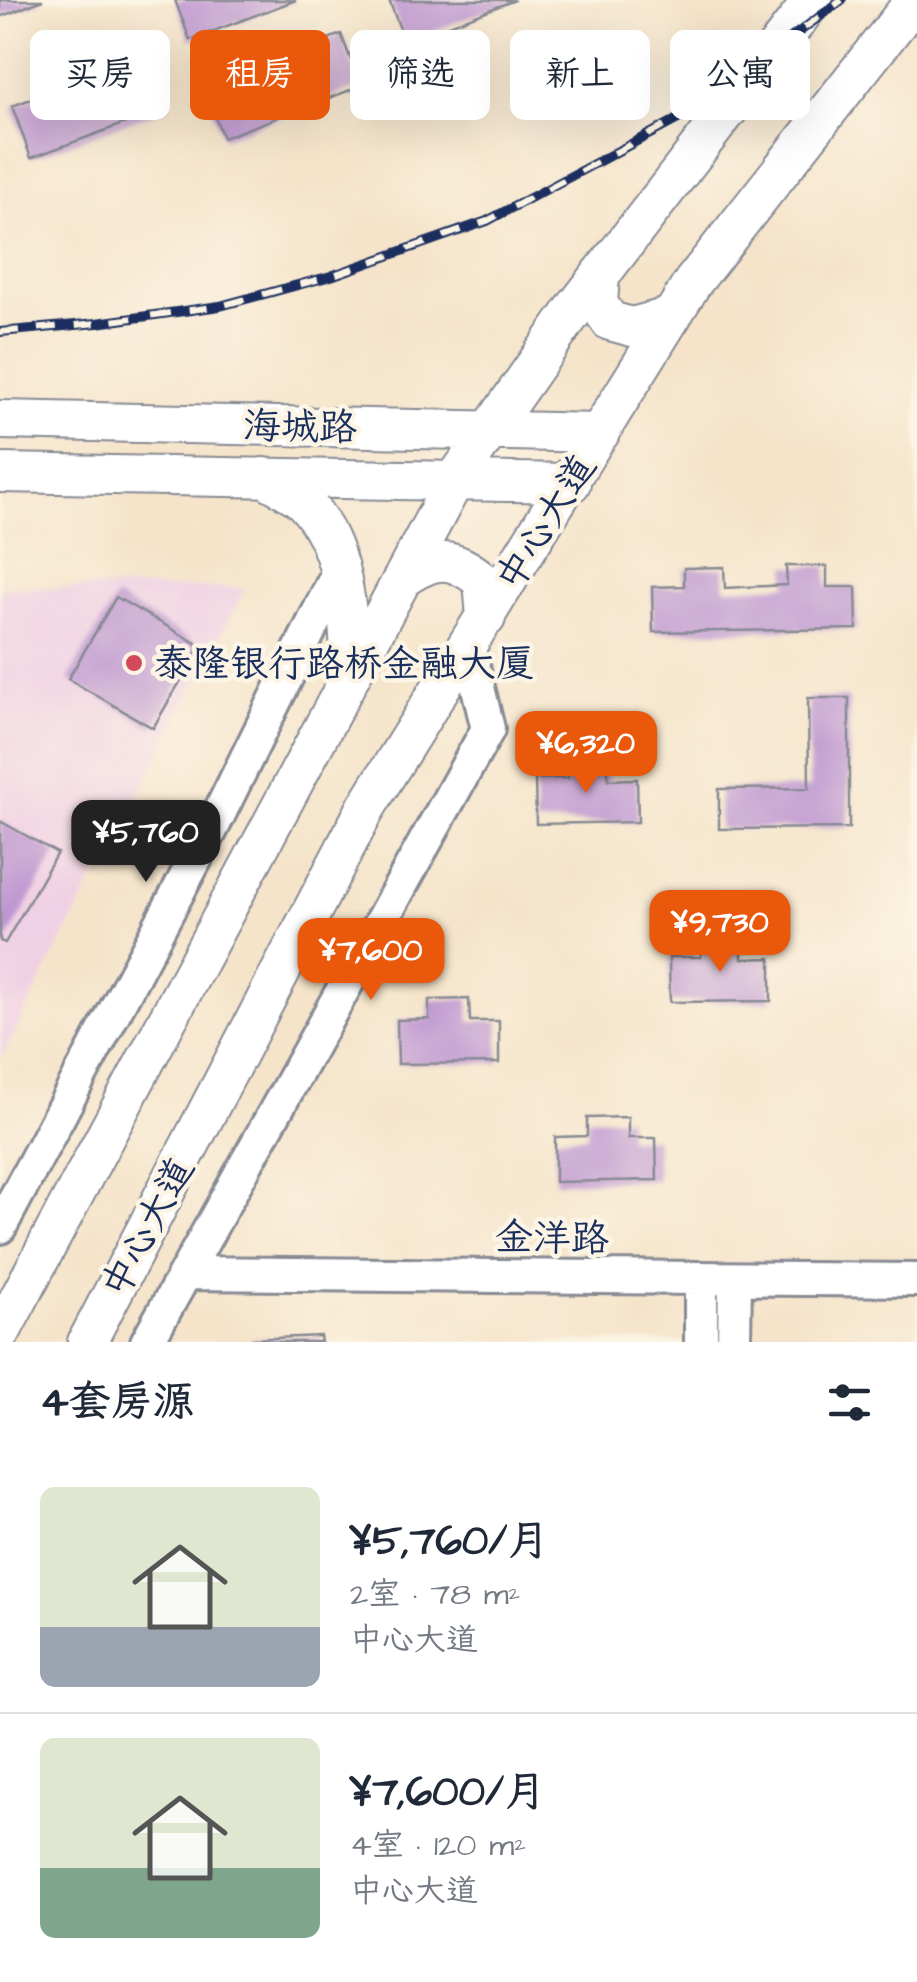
<!DOCTYPE html>
<html lang="zh">
<head>
<meta charset="utf-8">
<style>
  :root { --surface:#fff; --page:#f2f2f3; --text:#1f2937; --muted:#747a83; --line:#e0e1e3; --accent:#ea580c }
  body { margin:0; font-family:"Architects Daughter","LXGW WenKai TC",sans-serif; background:var(--page); color:var(--text); height:100vh; display:flex; flex-direction:column; font-size:38px; white-space:nowrap }
  * { box-sizing:border-box; margin:0 }
  p { font-size:32px; color:var(--muted) }
  .icon { flex:none; width:55px; height:55px; fill:none; stroke:currentColor; stroke-width:2; stroke-linecap:round; stroke-linejoin:round }
  .map { position:relative; height:1342px; overflow:hidden }
  .drawer { display:flex; flex-direction:column; background:var(--surface); flex:1 }
  .drawer>* { flex:none }
  .guide { position:absolute; left:30px; top:30px; width:858px; height:90px; display:flex; gap:20px }
  .price { position:absolute; translate:-50% -85px; padding:0 22px; border-radius:20px; background:var(--accent); color:#fff; font-size:32px; line-height:65px; filter:drop-shadow(0 2px 5px #0008) }
  .price::after { content:''; position:absolute; left:50%; top:60px; width:30px; height:22px; margin-left:-15px; background:inherit; clip-path:polygon(0 0,100% 0,50% 100%) }
  .price.current { background:#222; color:#fff }
  ul { padding:0; list-style:none }
  li { display:flex; align-items:center; gap:30px; height:250px; padding:0 40px }
  li+li { border-top:2px solid var(--line) }
  li span { display:grid; place-items:center; flex:none; width:280px; height:200px; border-radius:15px; color:#555 }
  li>.icon { margin-inline-start:auto }
  span .icon { width:120px; height:120px; fill:#fffc; stroke-width:1 }
  li b { font-size:42px }
  h2 { display:flex; justify-content:space-between; align-items:center; height:120px; padding:0 40px; font-size:42px }
  .tag { padding:0 35px; border-radius:15px; background:var(--surface); box-shadow:0 10px 40px #0002; font-size:35px; line-height:90px }
  .tag.current { background:var(--accent); color:#fff }
  .map>svg:first-child { display:block }
  .built { fill:#f0d0e4 }
  .building { fill:#bd94d0 }
  .lines { fill:none; stroke-linecap:round; stroke-linejoin:round }
  .secondary-casing { stroke:#888a94; stroke-width:38 }
  .primary-casing { stroke:#888a94; stroke-width:42 }
  .secondary { stroke:#fff; stroke-width:32 }
  .primary { stroke:#fff; stroke-width:38 }
  .rail-casing { stroke:#1b2f5e; stroke-width:10 }
  .rail { stroke:#fcf5e5; stroke-width:6; stroke-dasharray:19; stroke-linecap:butt }
  .poi-dot { fill:#d1495b; stroke:#fcf5e5; stroke-width:4 }
  .labels { text-anchor:middle; stroke-width:9; stroke-linejoin:round; paint-order:stroke }
  .street-label { font-size:38px; fill:#1b2f5e; stroke:#fcf5e5 }
  .poi-label { font-size:38px; fill:#1b2f5e; stroke:#fcf5e5; text-anchor:start }
</style>
</head>
<body>
<div class="map">
<svg width="917" height="1342" viewBox="0 0 917 1342">
  <rect width="100%" height="100%" fill="#fcf5e5"/>
  <filter id="ink" filterUnits="userSpaceOnUse"><feTurbulence type="fractalNoise" baseFrequency=".01" numOctaves="2"/><feDisplacementMap in="SourceGraphic" scale="20" xChannelSelector="R" yChannelSelector="G"/><feConvolveMatrix kernelMatrix="1 2 1 2 8 2 1 2 1" color-interpolation-filters="sRGB"/></filter>
  <filter id="wash" filterUnits="userSpaceOnUse"><feTurbulence type="fractalNoise" baseFrequency=".0048" numOctaves="4" result="noise"/><feDisplacementMap in="SourceGraphic" scale="40" xChannelSelector="R" yChannelSelector="G"/><feGaussianBlur stdDeviation="2.25" result="paint"/><feColorMatrix in="noise" values="0 0 0 0 0 0 0 0 0 0 0 0 0 0 0 0 0 1.4 0 .05"/><feComposite in="paint" operator="in"/></filter>
  <g filter="url(#wash)">
    <rect width="100%" height="100%" fill="#f5e4ca"/>
    <!-- built -->
    <path class="built" d="M 0,588 L 245,588 L 0,1060 Z"/>
    <g id="blocks">
      <!-- building -->
      <path class="building" d="M 0,0 L 43,0 L 0,17 Z
        M 175,0 L 296,0 L 190,40 Z
        M 389,0 L 515,0 L 405,42 Z
        M 341,34 L 361,86 L 223,138 L 203,86 Z
        M 150,55 L 169,107 L 31,158 L 12,106 Z
        M 786,566 L 827,566 L 827,587 L 856,587 L 857,629 L 653,632 L 652,587 L 684,586 L 684,568 L 724,567 L 725,588 L 787,585 Z
        M 116,597 L 201,646 L 153,728 L 68,679 Z
        M 808,698 L 849,698 L 849,828 L 719,829 L 719,789 L 809,788 Z
        M 567,759 L 608,759 L 608,780 L 637,779 L 638,822 L 536,824 L 535,779 L 568,778 Z
        M 0,821 L 57,853 L 5,943 L 0,941 Z
        M 742,937 L 742,959 L 771,958 L 771,1001 L 670,1002 L 669,957 L 701,957 L 701,938 Z
        M 469,999 L 470,1021 L 499,1021 L 499,1063 L 398,1064 L 397,1020 L 429,1019 L 429,1000 Z
        M 628,1117 L 628,1138 L 656,1138 L 657,1180 L 555,1182 L 555,1137 L 587,1136 L 587,1118 Z
        M 320,1336 L 321,1342 L 252,1342 L 252,1339 Z"/>
    </g>
  </g>
  <g filter="url(#ink)">
    <use href="#blocks" fill-opacity="0" stroke="#888a94" stroke-width="2.5"/>
    <g class="lines">
      <defs>
        <path id="secondary" d="M 0,1227 L 213,826 L 340,569
          M 186,1273 L 917,1280
          M 147,1342 L 488,729 L 468,646
          M 701,1342 L 701,1278
          M 734,1342 L 735,1279"/>
        <path id="primary" d="M 600,275 L 598,304 L 610,321 L 632,327 L 672,316
          M 0,420 L 600,433
          M 0,473 L 571,483
          M 264,477 C 277,485 293,492 304,502 C 346,547 348,613 351,672
          M 403,578 C 436,556 452,556 483,581 L 486,618
          M 0,1334 L 455,480 L 578,304 L 813,0
          M 87,1342 L 367,806 L 693,282 L 915,0"/>
      </defs>
      <!-- secondary casing -->
      <use href="#secondary" class="secondary-casing"/>
      <!-- primary casing -->
      <use href="#primary" class="primary-casing"/>
      <!-- secondary -->
      <use href="#secondary" class="secondary"/>
      <!-- primary -->
      <use href="#primary" class="primary"/>
      <defs>
        <path id="rail" d="M 0,332 L 97,323 L 220,306 L 331,276 L 487,221 L 691,112 L 842,0"/>
      </defs>
      <!-- rail casing -->
      <use href="#rail" class="rail-casing"/>
      <!-- rail -->
      <use href="#rail" class="rail"/>
    </g>
  </g>
  <!-- markers -->
  <circle class="poi-dot" cx="134" cy="663" r="10"/>
  <g class="labels">
    <!-- street labels -->
    <g class="street-label">
      <text transform="translate(300 426) rotate(1)" y="13">海城路</text>
      <text transform="translate(545 522) rotate(-58)" y="13">中心大道</text>
      <text transform="translate(147 1227) rotate(-62)" y="13">中心大道</text>
      <text transform="translate(552 1237) rotate(1)" y="13">金洋路</text>
    </g>
    <!-- poi labels -->
    <g class="poi-label">
      <text x="154" y="676">泰隆银行路桥金融大厦</text>
    </g>
  </g>
</svg>
<b class="price" style="left:586px;top:796px">¥6,320</b>
<b class="price current" style="left:146px;top:885px">¥5,760</b>
<b class="price" style="left:720px;top:975px">¥9,730</b>
<b class="price" style="left:371px;top:1003px">¥7,600</b>
<div class="guide">
<a class="tag">买房</a>
<a class="tag current">租房</a>
<a class="tag">筛选</a>
<a class="tag">新上</a>
<a class="tag">公寓</a>
</div>
</div>
<section class="drawer">
<h2>4套房源<svg class="icon" aria-label="filters" viewBox="0 0 24 24"><path d="M4 7h16M4 17h16"/><circle cx="9" cy="7" r="2"/><circle cx="15" cy="17" r="2"/></svg></h2>
<ul>
<li><span style="background:linear-gradient(#dfe7d0 70%,#9aa5b1 0)"><svg class="icon" aria-label="home" viewBox="0 0 24 24"><path d="M3 11l9-7 9 7M6 9v11h12V9"/></svg></span><div><b>¥5,760/月</b><p>2室 · 78 m²</p><p>中心大道</p></div></li>
<li><span style="background:linear-gradient(#dfe7d0 65%,#7fa58c 0)"><svg class="icon" aria-label="home" viewBox="0 0 24 24"><path d="M3 11l9-7 9 7M6 9v11h12V9"/></svg></span><div><b>¥7,600/月</b><p>4室 · 120 m²</p><p>中心大道</p></div></li>
</ul>
</section>
</body>
</html>
